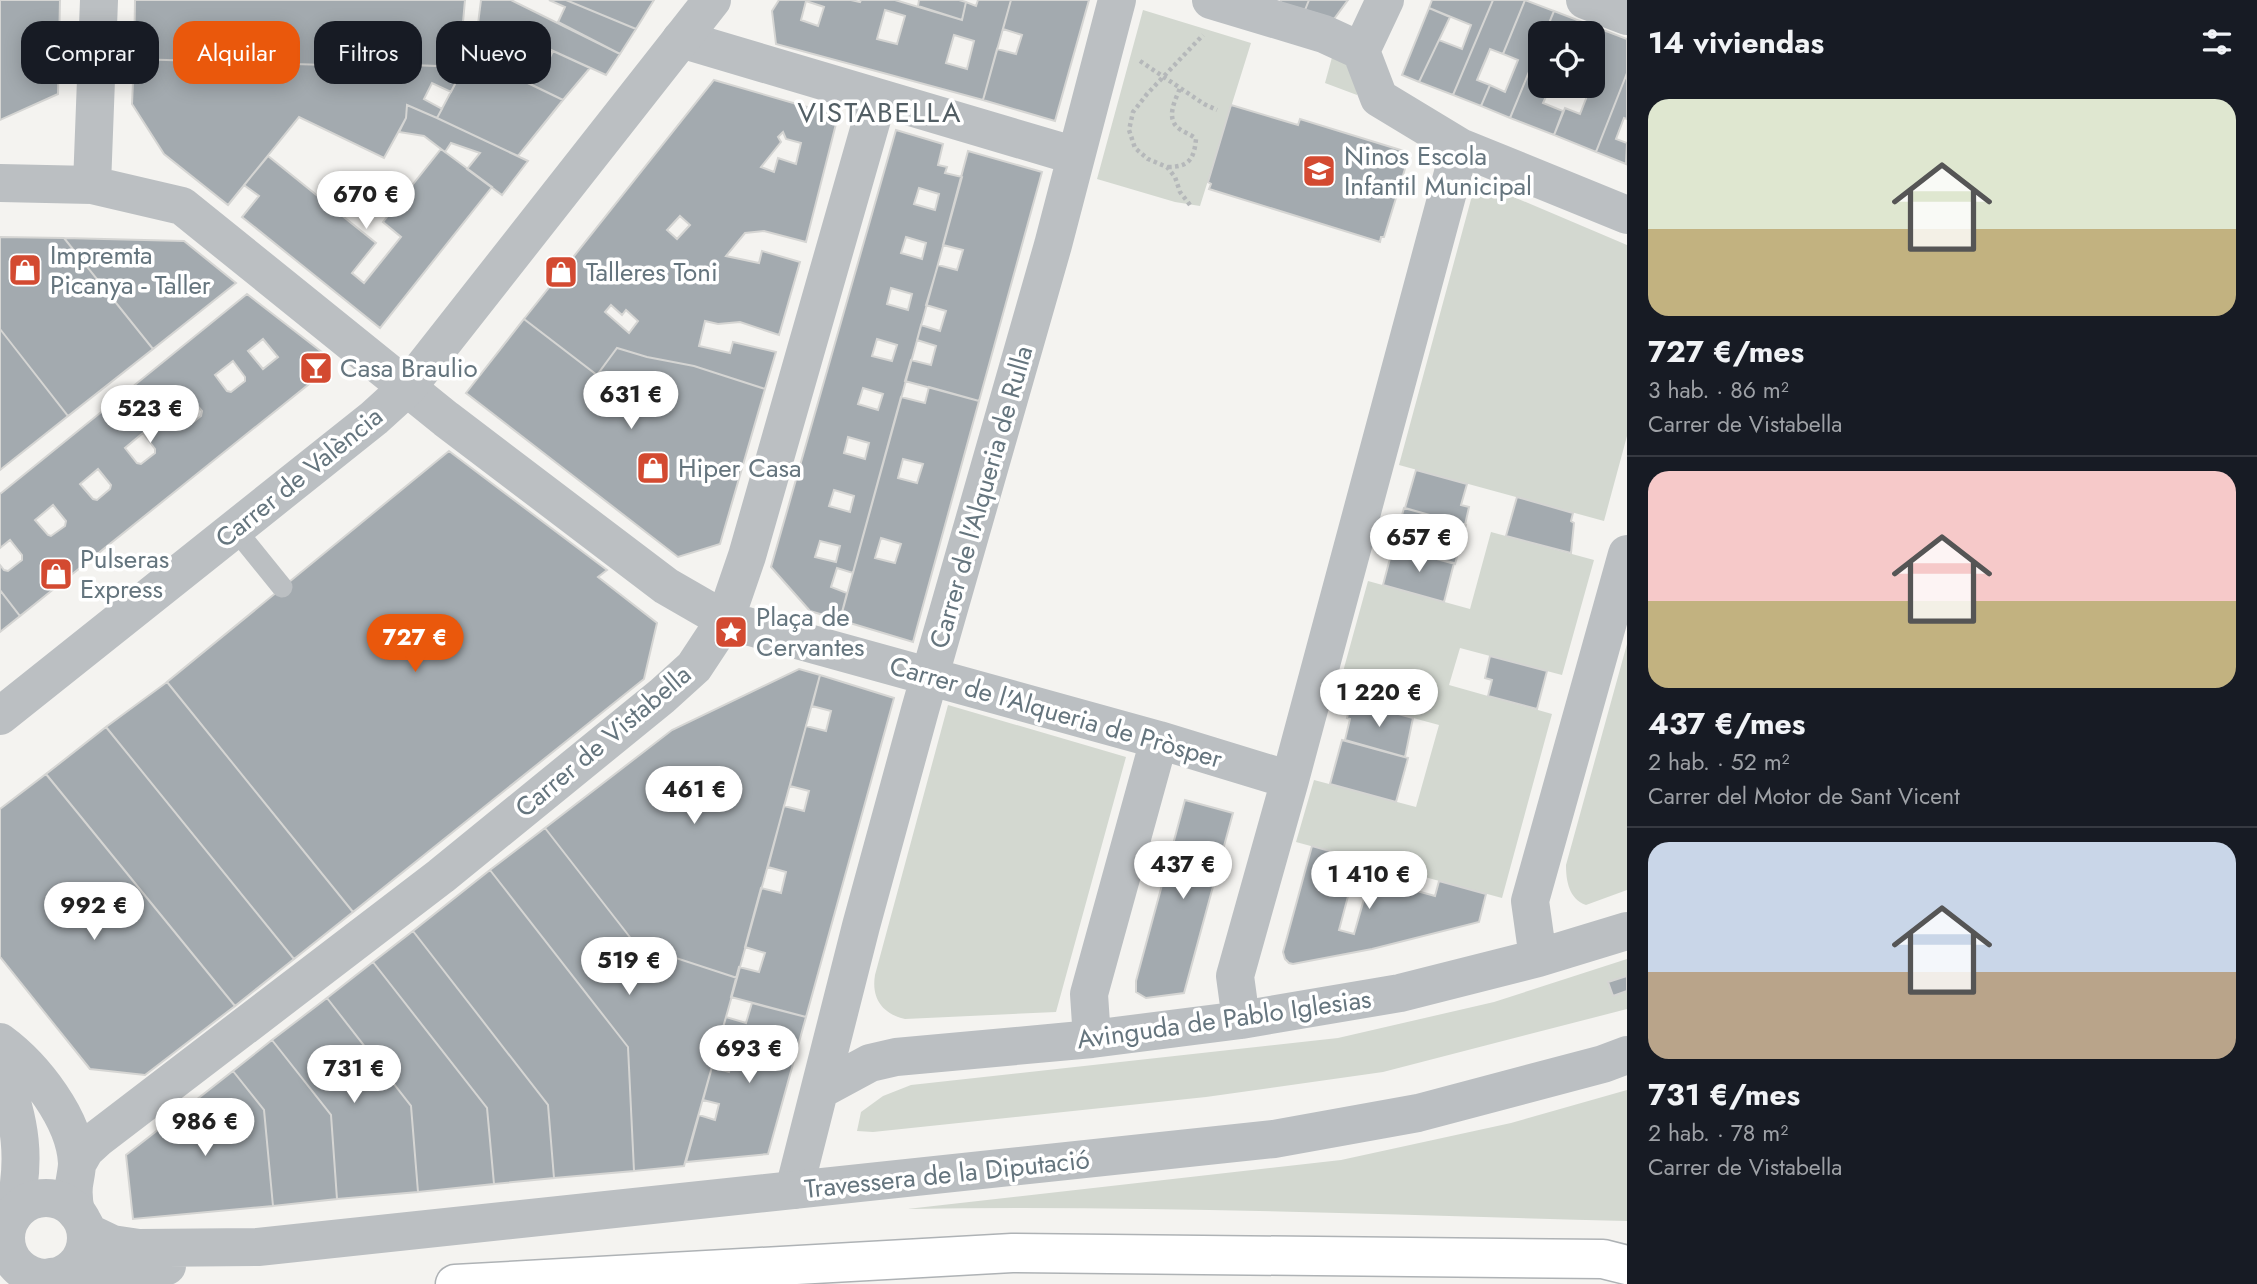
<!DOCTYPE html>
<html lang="es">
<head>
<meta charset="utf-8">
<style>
  :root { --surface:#171b24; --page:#20242c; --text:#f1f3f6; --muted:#9ea1a6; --line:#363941; --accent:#ea580c }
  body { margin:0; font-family:Jost,sans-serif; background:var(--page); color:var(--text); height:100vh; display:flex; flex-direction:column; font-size:26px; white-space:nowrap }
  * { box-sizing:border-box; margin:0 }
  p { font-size:23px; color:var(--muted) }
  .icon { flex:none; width:38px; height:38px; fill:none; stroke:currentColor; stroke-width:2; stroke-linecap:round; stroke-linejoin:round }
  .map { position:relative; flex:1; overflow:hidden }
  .drawer { display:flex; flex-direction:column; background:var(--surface); width:630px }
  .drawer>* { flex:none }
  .guide { position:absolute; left:21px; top:21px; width:665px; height:63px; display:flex; gap:14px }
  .tools { position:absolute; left:1528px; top:21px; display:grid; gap:14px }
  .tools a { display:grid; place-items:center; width:77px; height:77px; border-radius:14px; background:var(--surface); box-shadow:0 4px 18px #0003; font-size:35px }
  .price { position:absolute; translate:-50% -60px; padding:0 16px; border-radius:24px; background:#fff; color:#222; font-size:23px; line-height:46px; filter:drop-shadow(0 2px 4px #0008) }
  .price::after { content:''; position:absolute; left:50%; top:42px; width:21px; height:16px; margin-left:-10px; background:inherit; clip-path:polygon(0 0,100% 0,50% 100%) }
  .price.active { background:var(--accent); color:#fff }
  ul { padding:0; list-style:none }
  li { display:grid; align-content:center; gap:14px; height:371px; padding:0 21px }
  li+li { border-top:2px solid var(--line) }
  li span { display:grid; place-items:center; height:217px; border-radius:21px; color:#555 }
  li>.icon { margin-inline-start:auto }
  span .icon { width:126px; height:126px; fill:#fffc; stroke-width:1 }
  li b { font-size:30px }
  h2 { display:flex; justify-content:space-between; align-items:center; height:84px; padding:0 21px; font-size:30px }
  .tag { padding:0 24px; border-radius:21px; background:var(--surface); box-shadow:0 4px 18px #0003; font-size:24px; line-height:63px }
  .tag.active { background:var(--accent); color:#fff }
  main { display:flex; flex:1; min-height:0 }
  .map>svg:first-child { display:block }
  .green { fill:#d3d8d0 }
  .building { fill:#a3aaaf; stroke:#d5d5d3; stroke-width:2; fill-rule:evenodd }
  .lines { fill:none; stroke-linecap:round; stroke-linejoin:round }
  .trunk-casing { stroke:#aeb2b5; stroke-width:41 }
  .path { stroke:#b5b8ba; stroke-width:4.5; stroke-dasharray:3.5 3.5; stroke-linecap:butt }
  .service { stroke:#bbbfc2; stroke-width:21 }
  .minor { stroke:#bbbfc2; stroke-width:38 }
  .tertiary { stroke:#bbbfc2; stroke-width:38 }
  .trunk { stroke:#fff; stroke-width:38 }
  .labels { text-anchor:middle; stroke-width:7; stroke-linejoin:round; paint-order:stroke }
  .poi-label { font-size:26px; fill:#65757e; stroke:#fff; text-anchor:start }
  .street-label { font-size:26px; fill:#65757e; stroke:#fff }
  .neighbourhood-label { font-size:28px; letter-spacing:2px; fill:#525e64; stroke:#fff }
</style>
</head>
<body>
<main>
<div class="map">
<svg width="1627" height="1284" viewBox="0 0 1627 1284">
  <rect width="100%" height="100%" fill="#f4f3f0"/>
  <!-- green -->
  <path class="green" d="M 1143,10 L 1251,43 L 1200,206 L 1175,202 L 1097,179 Z
    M 1334,50 C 1350,62 1357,76 1357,95 L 1325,83 Z
    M 1476,181 L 1627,245 L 1627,436 L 1604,521 L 1399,465 Z
    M 1491,532 L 1594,560 L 1562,675 L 1460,648 L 1449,685 L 1552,714 L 1502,898 L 1296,842 L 1314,780 L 1416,807 L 1439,725 L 1336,697 L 1368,581 L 1470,609 Z
    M 1627,644 L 1627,890 L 1586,905 C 1569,899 1566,881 1566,865 Z
    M 948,705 L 1126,757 L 1056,1012 L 905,1019 C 883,1014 871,999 875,975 Z
    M 1627,959 L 1627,1009 L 1383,1072 L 1206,1097 L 873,1132 L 857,1131 L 861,1112 L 883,1096 L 911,1085 L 1338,1038 L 1494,1002 Z
    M 1627,1090 L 1627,1221 C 1387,1215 1147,1205 907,1209 L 1341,1160 L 1511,1123 Z"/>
  <!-- building -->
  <path class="building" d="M 0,0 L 60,0 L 58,94 L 0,120 Z
    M 135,0 L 465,0 L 459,67 L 358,63 L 358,66 L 134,59 Z
    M 481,0 L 511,0 L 620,54 L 606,75 L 538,44 L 478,24 Z
    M 549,0 L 566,0 L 636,29 L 620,54 L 558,22 L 565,7 Z
    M 566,0 L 654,0 L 636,29 Z
    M 779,0 L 851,0 L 860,2 L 861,0 L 895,0 L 962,20 L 966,2 L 976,6 L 978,0 L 1011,0 L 983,100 L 776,44 L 772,11 ZM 806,1 L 824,7 L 818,26 L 801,20 ZM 885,10 L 905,16 L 897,44 L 877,39 ZM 954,35 L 974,41 L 967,69 L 946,63 Z
    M 919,0 L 959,0 L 966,2 L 962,20 L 918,6 Z
    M 1011,0 L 1089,0 L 1055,121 L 983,100 L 997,49 L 1016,54 L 1022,35 L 1003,29 Z
    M 1281,0 L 1309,0 L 1305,10 L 1280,3 Z
    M 1309,0 L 1348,0 L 1334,19 L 1305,10 Z
    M 1432,0 L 1493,0 L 1453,95 L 1419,82 L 1439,40 L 1462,49 L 1471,25 L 1429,8 Z
    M 1493,0 L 1525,0 L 1503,54 L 1490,49 L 1477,80 L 1490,85 L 1481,106 L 1453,95 Z
    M 1525,0 L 1554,11 L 1545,33 L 1540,33 L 1540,45 L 1510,118 L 1481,106 L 1490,85 L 1505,92 L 1518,60 L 1503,54 Z
    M 1429,8 L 1450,17 L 1419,82 L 1402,75 Z
    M 1554,11 L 1598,28 L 1592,41 L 1592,33 L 1545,33 Z
    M 1598,28 L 1627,39 L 1627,73 L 1596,152 L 1554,135 L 1565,108 L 1580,114 L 1587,96 L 1572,90 L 1574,86 L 1592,86 L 1592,41 Z
    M 498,29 L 538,44 L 531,61 L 545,68 L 553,51 L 590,68 L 563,100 L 483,61 Z
    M 1540,45 L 1540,86 L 1551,86 L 1543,103 L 1563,111 L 1554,135 L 1510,118 Z
    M 134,59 L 358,66 L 358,63 L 464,67 L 451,92 L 432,83 L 424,99 L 442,109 L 437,118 L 407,105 L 406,118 L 384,158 L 299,117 L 228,205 L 164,154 L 132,104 Z
    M 486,63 L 563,100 L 518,156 L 437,118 L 465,65 L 481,74 Z
    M 1627,73 L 1627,119 L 1624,118 L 1616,139 L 1627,143 L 1626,164 L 1596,152 Z
    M 714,80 L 838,116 L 806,242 L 764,231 L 745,233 L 726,256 L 759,263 L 762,251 L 800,262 L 779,335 L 740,322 L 718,324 L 705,321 L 699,346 L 730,353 L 733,342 L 776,352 L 765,389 L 694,366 L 647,357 L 617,348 L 597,375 L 524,319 ZM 783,132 L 786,139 L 801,143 L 796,164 L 778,158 L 774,172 L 761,167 L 781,142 L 778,137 ZM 680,216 L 690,225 L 677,239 L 667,230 ZM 611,305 L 622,315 L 626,310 L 638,321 L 629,333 L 605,312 Z
    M 407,105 L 437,118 L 528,161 L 502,195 L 467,169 L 480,153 L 451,143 L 445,152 L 424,136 L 399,132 L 406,118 Z
    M 1231,105 L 1298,125 L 1300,119 L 1407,152 L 1405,158 L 1408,159 L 1384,237 L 1381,237 L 1380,242 L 1209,189 L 1211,184 L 1208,182 Z
    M 896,130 L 943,144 L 938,165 L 947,167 L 945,173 L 962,177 L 853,573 L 837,568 L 831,587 L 847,593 L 840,620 L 810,611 L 771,567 ZM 919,188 L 939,194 L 935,210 L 914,204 ZM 906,237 L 926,243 L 922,259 L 901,253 ZM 891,288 L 912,294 L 908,310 L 887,304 ZM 877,339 L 897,345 L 892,361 L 872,356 ZM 863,388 L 883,394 L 878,410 L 858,404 ZM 848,437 L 869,443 L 865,459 L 844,453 ZM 834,490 L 854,496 L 850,512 L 829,506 ZM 820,541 L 840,546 L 836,562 L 815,557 Z
    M 441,149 L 492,187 L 380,328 L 242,217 L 259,196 L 244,185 L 268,156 L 376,243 L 352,273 L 364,283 L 401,237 L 383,222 Z
    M 968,151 L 1042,172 L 979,401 L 905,381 L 911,360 L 931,365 L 936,346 L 917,340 L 921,325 L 940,331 L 946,311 L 926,305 L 938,265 L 957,270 L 963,250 L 943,245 Z
    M 0,237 L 64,238 L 153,349 L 68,416 L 0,329 Z
    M 64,238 L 184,241 L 236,283 L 153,349 Z
    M 247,294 L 327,356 L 329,368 L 20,616 L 0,590 L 0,565 L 4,570 L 8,571 L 22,560 L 22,555 L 10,540 L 0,548 L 0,494 ZM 263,339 L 278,357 L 263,369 L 248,351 ZM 233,361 L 245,377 L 245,381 L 231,392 L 227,391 L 215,375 ZM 189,396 L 202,411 L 201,416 L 187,427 L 184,426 L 172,411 ZM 143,433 L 155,449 L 155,453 L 141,464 L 137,463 L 125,448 ZM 98,469 L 111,485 L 110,489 L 97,500 L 93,499 L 80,484 ZM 53,505 L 66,521 L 65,526 L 51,536 L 48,535 L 35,520 Z
    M 524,319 L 597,375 L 617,348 L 647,357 L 694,366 L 765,389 L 720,544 L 678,557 L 466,393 Z
    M 0,329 L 68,416 L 0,470 Z
    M 929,387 L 979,401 L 913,642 L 840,620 L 901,397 L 925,403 ZM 903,459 L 923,464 L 917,483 L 898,478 ZM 881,538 L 901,544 L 895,563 L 875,558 Z
    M 449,451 L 607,570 L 598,577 L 657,623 L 644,679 L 353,912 L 167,682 Z
    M 1416,470 L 1467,484 L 1461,505 L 1469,507 L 1465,525 L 1405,508 Z
    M 1517,497 L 1573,513 L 1571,521 L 1574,523 L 1571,553 L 1506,536 Z
    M 1404,508 L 1466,525 L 1455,564 L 1393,547 Z
    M 1393,547 L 1454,563 L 1444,602 L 1383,585 Z
    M 0,590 L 20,616 L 0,632 Z
    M 1490,656 L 1547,671 L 1537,709 L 1488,696 L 1492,680 L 1485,678 Z
    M 799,669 L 820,675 L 737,978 L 636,945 L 545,828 L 672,730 Z
    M 820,675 L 894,698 L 806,1017 L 731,997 L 739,967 L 759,972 L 765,953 L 745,947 L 761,888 L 781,893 L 786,872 L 768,867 L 784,806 L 804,811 L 809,791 L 790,786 L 806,726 L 826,731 L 831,711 L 812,706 Z
    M 167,682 L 353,912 L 294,959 L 106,727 Z
    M 1351,701 L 1413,718 L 1405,757 L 1345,740 L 1350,719 L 1347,718 Z
    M 106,727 L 294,959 L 235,1006 L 46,774 Z
    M 1342,740 L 1408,758 L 1396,802 L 1330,784 Z
    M 46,774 L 235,1006 L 145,1075 L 90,1069 L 0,957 L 0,809 Z
    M 1185,800 L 1233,813 L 1184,993 L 1146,998 L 1136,992 L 1136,981 Z
    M 545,828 L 636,945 L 737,978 L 684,1166 L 634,1171 L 628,1047 L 490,870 Z
    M 1312,846 L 1358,859 L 1339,930 L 1354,934 L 1370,878 L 1435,896 L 1439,881 L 1486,894 L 1479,922 L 1372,949 L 1293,964 L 1289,963 L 1285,959 L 1283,952 Z
    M 490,870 L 628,1047 L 634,1171 L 554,1178 L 548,1105 L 413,931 Z
    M 413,931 L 548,1105 L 554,1178 L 494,1184 L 487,1108 L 373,962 Z
    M 373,962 L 487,1108 L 494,1184 L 418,1192 L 411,1106 L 327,998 Z
    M 1627,976 L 1627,991 L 1613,996 L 1608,982 Z
    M 327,998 L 411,1106 L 418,1192 L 337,1199 L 331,1115 L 272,1040 Z
    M 752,1003 L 806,1017 L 768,1154 L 686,1162 L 699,1115 L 715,1120 L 719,1104 L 703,1100 L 712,1067 L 729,1072 L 734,1052 L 717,1048 L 726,1017 L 746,1023 Z
    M 272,1040 L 331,1115 L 337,1199 L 273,1206 L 264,1110 L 233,1071 Z
    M 233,1071 L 264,1110 L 273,1206 L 133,1219 L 126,1155 Z"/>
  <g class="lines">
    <defs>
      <path id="trunk" d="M 455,1284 L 1012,1253 L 1603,1259 L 1627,1265"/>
    </defs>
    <!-- trunk casing -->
    <use href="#trunk" class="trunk-casing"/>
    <!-- path -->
    <path class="path" d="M 1140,61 L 1204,104 L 1217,110
      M 1168,167 C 1189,167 1194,159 1196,139 C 1191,134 1182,132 1177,127 C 1166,116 1176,99 1180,88
      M 1190,205 L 1180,192 L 1175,177 L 1167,167 L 1148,159 L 1135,148 L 1129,130 L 1133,112 L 1147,94 L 1203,35"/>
    <!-- service -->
    <path class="service" d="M 235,529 L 282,587"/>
    <!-- minor -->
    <path class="minor" d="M 1211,0 L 1324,34 L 1361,51
      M 1585,0 L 1627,16
      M 681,39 L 1076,156
      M 1361,51 L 1379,98 L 1460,147 L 1627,215
      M 1361,51 L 1385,0
      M 0,183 L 92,185 L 182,206 L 446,419 L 666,586 L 725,620 L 1159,740 L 1290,780
      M 92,185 L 99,0
      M 1538,958 L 1530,901 L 1627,554
      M 1241,1020 L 1235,976 L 1290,780 L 1460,147
      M 1092,1039 L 1089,994 L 1159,740
      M 0,1042 C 34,1067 75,1119 77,1163 C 77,1170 75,1178 74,1185 C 73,1194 74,1203 76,1212
      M 0,1068 C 21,1120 27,1160 13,1215
      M 820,1090 L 870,1063 L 896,1057 L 1092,1039 L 1241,1020 L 1400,993 L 1538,958 L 1627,931
      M 77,1164 L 85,1150 L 97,1139 L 441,876 L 662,696 L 694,667 L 725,620 L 747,556 L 878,98
      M 794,1190 L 861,926 L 920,710 L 1053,245 L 1117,0"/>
    <!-- tertiary -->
    <path class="tertiary" d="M 0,716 L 374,418 L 407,388 L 712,0
      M6 1238a40 40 0 1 1 80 0a40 40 0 1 1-80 0Z
      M 83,1222 L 89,1233 L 112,1244 L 139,1248 L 258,1247 L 1274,1139 L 1418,1113 L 1603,1064 L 1627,1055
      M 51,1277 L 167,1266"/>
    <!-- trunk -->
    <use href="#trunk" class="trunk"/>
  </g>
  <!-- icons -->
  <defs>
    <symbol id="school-square" viewBox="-11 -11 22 22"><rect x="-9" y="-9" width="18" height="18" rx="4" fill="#d34a31" stroke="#fff"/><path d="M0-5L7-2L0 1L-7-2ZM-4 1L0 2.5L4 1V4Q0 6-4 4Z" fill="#fff"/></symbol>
    <symbol id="shop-square" viewBox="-11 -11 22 22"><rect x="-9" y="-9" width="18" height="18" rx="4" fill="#d34a31" stroke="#fff"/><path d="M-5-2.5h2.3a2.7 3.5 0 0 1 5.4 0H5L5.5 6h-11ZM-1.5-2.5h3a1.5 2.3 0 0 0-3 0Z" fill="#fff"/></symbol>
    <symbol id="bar-square" viewBox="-11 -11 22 22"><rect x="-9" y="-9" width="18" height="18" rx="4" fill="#d34a31" stroke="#fff"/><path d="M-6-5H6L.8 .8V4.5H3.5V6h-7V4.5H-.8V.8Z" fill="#fff"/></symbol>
    <symbol id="sight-square" viewBox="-11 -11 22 22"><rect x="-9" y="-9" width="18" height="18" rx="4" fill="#d34a31" stroke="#fff"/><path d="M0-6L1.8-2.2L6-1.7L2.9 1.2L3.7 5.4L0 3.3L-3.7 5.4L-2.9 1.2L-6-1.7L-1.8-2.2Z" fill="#fff"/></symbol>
  </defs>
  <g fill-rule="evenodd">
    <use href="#school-square" x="1300" y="152" width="38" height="38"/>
    <use href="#shop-square" x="6" y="251" width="38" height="38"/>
    <use href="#shop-square" x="542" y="253" width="38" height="38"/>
    <use href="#bar-square" x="297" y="349" width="38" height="38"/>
    <use href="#shop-square" x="634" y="449" width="38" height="38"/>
    <use href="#shop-square" x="37" y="555" width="38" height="38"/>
    <use href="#sight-square" x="712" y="613" width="38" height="38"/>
  </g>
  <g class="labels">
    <!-- poi labels -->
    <g class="poi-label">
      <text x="1344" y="165">Ninos Escola<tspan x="1344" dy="30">Infantil Municipal</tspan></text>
      <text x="50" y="264">Impremta<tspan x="50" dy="30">Picanya - Taller</tspan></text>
      <text x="586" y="281">Talleres Toni</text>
      <text x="340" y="377">Casa Braulio</text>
      <text x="678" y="477">Hiper Casa</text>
      <text x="80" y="568">Pulseras<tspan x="80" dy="30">Express</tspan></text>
      <text x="756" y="626">Plaça de<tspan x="756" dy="30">Cervantes</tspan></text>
    </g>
    <!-- street labels -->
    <g class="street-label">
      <text transform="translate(299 477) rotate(-39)" y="9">Carrer de València</text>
      <text transform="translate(981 497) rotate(-74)" y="9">Carrer de l'Alqueria de Rulla</text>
      <text transform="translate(1056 712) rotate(16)" y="9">Carrer de l'Alqueria de Pròsper</text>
      <text transform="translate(603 741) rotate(-40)" y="9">Carrer de Vistabella</text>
      <text transform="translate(1224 1019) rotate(-8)" y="9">Avinguda de Pablo Iglesias</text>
      <text transform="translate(947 1174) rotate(-6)" y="9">Travessera de la Diputació</text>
    </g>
    <!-- neighbourhood labels -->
    <g class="neighbourhood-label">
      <text x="880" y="122">VISTABELLA</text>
    </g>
  </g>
</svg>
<div class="tools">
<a><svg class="icon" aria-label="locate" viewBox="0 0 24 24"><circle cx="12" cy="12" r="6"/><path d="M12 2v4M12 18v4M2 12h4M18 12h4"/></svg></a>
</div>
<b class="price" style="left:366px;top:231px">670 €</b>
<b class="price" style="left:631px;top:431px">631 €</b>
<b class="price" style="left:150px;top:445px">523 €</b>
<b class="price" style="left:1419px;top:574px">657 €</b>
<b class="price active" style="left:415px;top:674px">727 €</b>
<b class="price" style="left:1379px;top:729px">1 220 €</b>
<b class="price" style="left:694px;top:826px">461 €</b>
<b class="price" style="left:1183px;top:901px">437 €</b>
<b class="price" style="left:1369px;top:911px">1 410 €</b>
<b class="price" style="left:94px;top:942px">992 €</b>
<b class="price" style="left:629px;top:997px">519 €</b>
<b class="price" style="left:749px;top:1085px">693 €</b>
<b class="price" style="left:354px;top:1105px">731 €</b>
<b class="price" style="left:205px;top:1158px">986 €</b>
<div class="guide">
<a class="tag">Comprar</a>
<a class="tag active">Alquilar</a>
<a class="tag">Filtros</a>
<a class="tag">Nuevo</a>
</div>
</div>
<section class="drawer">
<h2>14 viviendas<svg class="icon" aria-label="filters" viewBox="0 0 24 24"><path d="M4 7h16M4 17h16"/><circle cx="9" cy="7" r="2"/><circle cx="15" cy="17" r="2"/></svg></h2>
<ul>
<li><span style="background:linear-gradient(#dfe7d0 60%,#c2b280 0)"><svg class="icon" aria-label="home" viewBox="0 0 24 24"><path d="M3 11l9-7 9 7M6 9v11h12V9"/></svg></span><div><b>727 €/mes</b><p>3 hab. · 86 m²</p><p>Carrer de Vistabella</p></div></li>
<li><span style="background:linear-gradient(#f6c9c9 60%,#c2b280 0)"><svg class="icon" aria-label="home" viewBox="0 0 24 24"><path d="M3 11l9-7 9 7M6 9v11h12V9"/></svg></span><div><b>437 €/mes</b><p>2 hab. · 52 m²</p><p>Carrer del Motor de Sant Vicent</p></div></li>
<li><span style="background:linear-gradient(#c9d6e8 60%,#b9a48a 0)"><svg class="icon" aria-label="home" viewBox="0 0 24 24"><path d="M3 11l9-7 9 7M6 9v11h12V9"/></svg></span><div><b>731 €/mes</b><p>2 hab. · 78 m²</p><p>Carrer de Vistabella</p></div></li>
</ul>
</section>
</main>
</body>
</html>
